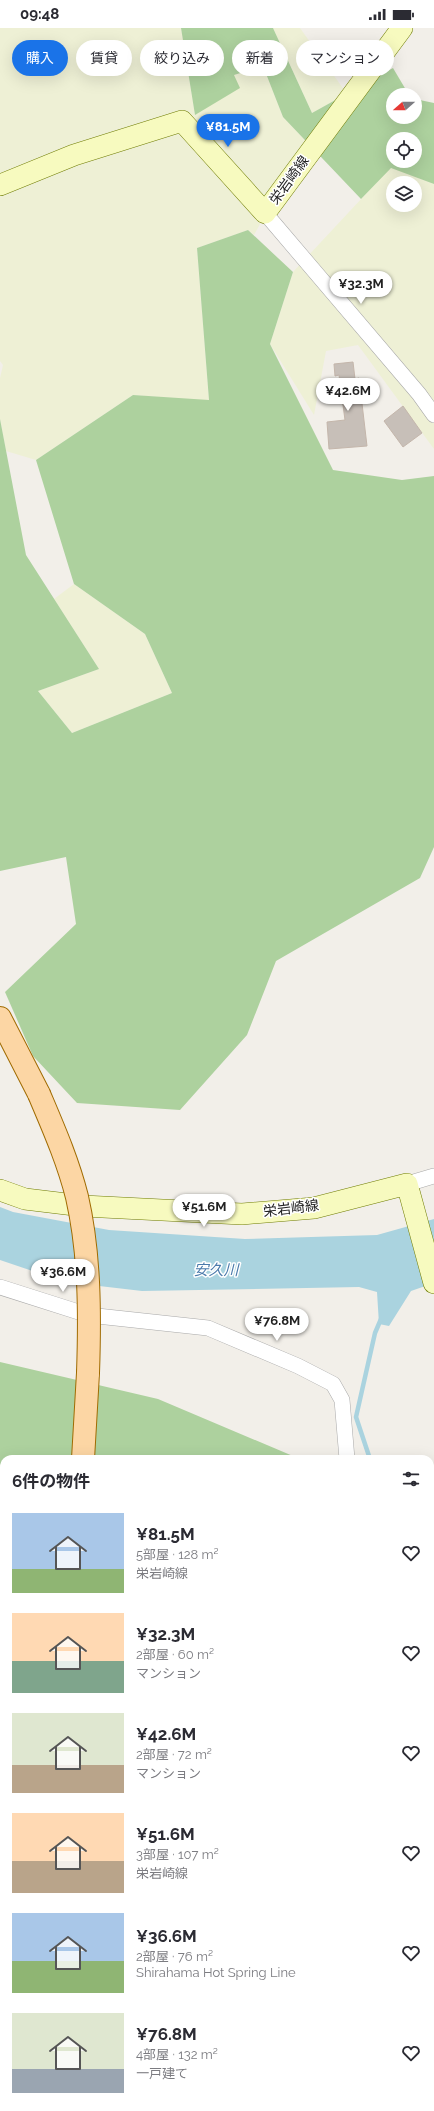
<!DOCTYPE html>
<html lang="ja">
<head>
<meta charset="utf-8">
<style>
  :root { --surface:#fff; --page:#f2f2f3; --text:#2b2b33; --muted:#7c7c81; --accent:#1a73e8 }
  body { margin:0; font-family:Raleway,"Noto Sans JP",sans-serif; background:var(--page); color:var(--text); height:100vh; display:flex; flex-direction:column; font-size:15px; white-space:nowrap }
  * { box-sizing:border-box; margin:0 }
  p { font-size:13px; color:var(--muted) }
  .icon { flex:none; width:22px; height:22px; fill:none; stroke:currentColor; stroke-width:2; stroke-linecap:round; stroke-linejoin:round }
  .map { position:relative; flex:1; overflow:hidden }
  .drawer { position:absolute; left:0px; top:1427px; width:434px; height:656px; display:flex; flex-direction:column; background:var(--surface); border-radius:12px 12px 0 0; box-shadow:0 4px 16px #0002 }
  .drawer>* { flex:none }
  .banner { position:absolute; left:12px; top:12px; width:410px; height:36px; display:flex; gap:8px }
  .needle { width:26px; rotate:249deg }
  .fabs { position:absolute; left:386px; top:60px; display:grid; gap:8px }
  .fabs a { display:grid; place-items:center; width:36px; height:36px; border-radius:50%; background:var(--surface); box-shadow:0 4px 16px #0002; font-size:20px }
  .price { position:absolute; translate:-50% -34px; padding:0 9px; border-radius:14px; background:#fff; color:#222; font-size:13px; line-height:26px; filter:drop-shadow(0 1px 2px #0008) }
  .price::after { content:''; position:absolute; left:50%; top:24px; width:12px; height:9px; margin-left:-6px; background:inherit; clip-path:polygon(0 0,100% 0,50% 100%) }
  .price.on { background:var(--accent); color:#fff }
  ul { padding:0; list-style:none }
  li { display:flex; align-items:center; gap:12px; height:100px; padding:0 12px }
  li span { display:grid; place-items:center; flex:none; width:112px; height:80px; border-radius:0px; color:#555 }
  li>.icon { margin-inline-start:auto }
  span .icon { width:48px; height:48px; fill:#fffc; stroke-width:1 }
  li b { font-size:17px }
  h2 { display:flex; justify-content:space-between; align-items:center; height:48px; padding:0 12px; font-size:17px }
  .tag { padding:0 14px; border-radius:18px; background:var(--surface); box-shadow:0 4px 16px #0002; font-size:14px; line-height:36px }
  .tag.on { background:var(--accent); color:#fff }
  .status { display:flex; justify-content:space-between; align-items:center; height:28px; padding:0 20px; background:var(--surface); direction:ltr }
  .status svg { height:11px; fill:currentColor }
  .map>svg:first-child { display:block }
  .farmland { fill:#eef0d5; fill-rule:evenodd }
  .forest { fill:#add19e; fill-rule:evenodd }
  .water { fill:#aad3df }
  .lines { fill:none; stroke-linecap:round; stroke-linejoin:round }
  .stream { stroke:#aad3df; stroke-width:4.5 }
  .building { fill:#c7bfb8; stroke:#c4b6ab }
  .street-casing { stroke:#a9a9a9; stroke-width:16 }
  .secondary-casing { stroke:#707d05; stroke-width:22 }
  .primary-casing { stroke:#a06b00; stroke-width:24 }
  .street { stroke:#fff; stroke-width:15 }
  .secondary { stroke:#f7fabf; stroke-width:21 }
  .primary { stroke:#fcd6a4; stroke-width:22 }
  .primary-bridge-casing { stroke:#a06b00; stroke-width:24; stroke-linecap:butt }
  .primary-bridge { stroke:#fcd6a4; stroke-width:22 }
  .labels { text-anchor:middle; stroke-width:3; stroke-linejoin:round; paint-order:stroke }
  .street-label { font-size:14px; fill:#222; stroke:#fff }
  .water-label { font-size:15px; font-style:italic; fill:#4a7aab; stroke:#fff }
</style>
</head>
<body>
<div class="status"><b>09:48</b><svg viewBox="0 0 49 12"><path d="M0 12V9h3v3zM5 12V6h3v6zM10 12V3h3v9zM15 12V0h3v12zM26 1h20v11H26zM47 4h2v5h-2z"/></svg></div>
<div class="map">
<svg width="434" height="2083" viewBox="0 0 434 2083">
  <rect width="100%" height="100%" fill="#f2efe9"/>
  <!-- farmland -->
  <path class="farmland" d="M 0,0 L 181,0 L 195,87 L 234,47 L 263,38 L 283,89 L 306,113 L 254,207 L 248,202 L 197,220 L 209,373 L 133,367 L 36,432 L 6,423 L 0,391 L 0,350 L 3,337 L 0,333 Z
    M 273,0 L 300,0 L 347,66 L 312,85 Z
    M 391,139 L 434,156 L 434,421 L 358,317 L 326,323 L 314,387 L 270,316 L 293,244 ZM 393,155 L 415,155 L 415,177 L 393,177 Z
    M 74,556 L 145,606 L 172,665 L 72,705 L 38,663 L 99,641 L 54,571 Z"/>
  <!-- forest -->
  <path class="forest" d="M 181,0 L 273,0 L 312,85 L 393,40 L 409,67 L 393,67 L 393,89 L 415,89 L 415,71 L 434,75 L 434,156 L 391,140 L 361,171 L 283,89 L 263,38 L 234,47 L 240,60 L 195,87 ZM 393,111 L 415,111 L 415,133 L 393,133 Z
    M 248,202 L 293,244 L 270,316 L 333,442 L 402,452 L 434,448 L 434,819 L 420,850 L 276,933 L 247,1007 L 180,1082 L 77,1075 L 33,1028 L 5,964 L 76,896 L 66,829 L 0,843 L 0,391 L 26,527 L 99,641 L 38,663 L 72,705 L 172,665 L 145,606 L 74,556 L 36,432 L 133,367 L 209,372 L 197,220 Z
    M 0,1334 L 158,1371 L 300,1431 L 4,1431 L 4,1958 L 0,1957 Z
    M 434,1720 L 434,2083 L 224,2083 L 235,2079 L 430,2079 L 430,1727 Z"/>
  <!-- water -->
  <path class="water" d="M 0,1179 L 13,1184 L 109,1202 L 245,1211 L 377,1207 L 434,1191 L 434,1255 L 411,1263 L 389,1298 L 379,1296 L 377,1264 L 359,1259 L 142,1263 L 65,1254 L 0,1232 Z"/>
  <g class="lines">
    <!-- stream -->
    <path class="stream" d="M 370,1431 L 356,1389 L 375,1305 L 381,1291
      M 0,2047 L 4,2047"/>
  </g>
  <!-- building -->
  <path class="building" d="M 353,334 L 355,351 L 359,350 L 367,418 L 329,421 L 327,394 L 345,392 L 339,347 L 335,348 L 334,336 Z
    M 403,378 L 422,405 L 403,419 L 384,393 Z"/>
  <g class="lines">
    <defs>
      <path id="street" d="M 265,185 L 419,366 L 434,387
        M 407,1156 L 434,1148
        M 0,1259 L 88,1287 L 208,1300 L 298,1338 L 333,1356 L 342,1372 L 347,1431"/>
      <path id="secondary" d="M 0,157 L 74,127 L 182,93 L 265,185 L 402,0
        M 0,1162 L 25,1171 L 83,1178 L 242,1186 L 314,1180 L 407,1156 L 434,1255
        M 430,1694 L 434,1686
        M 138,2083 L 145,2079"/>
      <path id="primary" d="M 0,990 L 39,1066
        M 83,1431 L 88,1345
        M 0,1944 L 4,1931
        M 21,2083 L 24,2079"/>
    </defs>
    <!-- street casing -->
    <use href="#street" class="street-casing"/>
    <!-- secondary casing -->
    <use href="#secondary" class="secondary-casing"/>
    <!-- primary casing -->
    <use href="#primary" class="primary-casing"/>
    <!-- street -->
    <use href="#street" class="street"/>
    <!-- secondary -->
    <use href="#secondary" class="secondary"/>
    <!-- primary -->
    <use href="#primary" class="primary"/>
    <defs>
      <path id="primary-bridge" d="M 39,1066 C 53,1099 68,1133 77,1169 C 90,1226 90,1287 88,1345"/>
    </defs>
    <!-- primary-bridge casing -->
    <use href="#primary-bridge" class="primary-bridge-casing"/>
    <!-- primary-bridge -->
    <use href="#primary-bridge" class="primary-bridge"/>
  </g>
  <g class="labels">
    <!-- street labels -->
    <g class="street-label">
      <text transform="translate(289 152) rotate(-54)" y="5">栄岩崎線</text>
      <text transform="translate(291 1180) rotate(-7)" y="5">栄岩崎線</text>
    </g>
    <!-- water labels -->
    <g class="water-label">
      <text x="216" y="1247">安久川</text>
    </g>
  </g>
</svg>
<div class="fabs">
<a><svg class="needle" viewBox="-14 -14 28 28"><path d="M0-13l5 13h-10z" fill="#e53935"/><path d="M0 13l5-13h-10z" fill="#7c7c81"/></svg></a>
<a><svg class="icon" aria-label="locate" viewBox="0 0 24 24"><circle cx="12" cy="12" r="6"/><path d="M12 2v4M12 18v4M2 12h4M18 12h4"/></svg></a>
<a><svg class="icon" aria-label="layers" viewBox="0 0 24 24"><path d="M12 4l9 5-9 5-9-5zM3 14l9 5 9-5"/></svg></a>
</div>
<b class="price on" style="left:228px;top:120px">¥81.5M</b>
<b class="price" style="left:361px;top:277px">¥32.3M</b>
<b class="price" style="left:348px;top:384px">¥42.6M</b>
<b class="price" style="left:204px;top:1200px">¥51.6M</b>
<b class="price" style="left:63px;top:1265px">¥36.6M</b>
<b class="price" style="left:277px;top:1314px">¥76.8M</b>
<div class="banner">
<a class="tag on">購入</a>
<a class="tag">賃貸</a>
<a class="tag">絞り込み</a>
<a class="tag">新着</a>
<a class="tag">マンション</a>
</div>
<section class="drawer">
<h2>6件の物件<svg class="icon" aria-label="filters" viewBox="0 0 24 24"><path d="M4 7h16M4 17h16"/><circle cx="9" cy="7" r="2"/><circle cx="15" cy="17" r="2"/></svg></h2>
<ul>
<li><span style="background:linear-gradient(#a9c7e8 70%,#8fb573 0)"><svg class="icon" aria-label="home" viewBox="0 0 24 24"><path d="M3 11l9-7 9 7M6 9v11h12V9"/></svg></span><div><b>¥81.5M</b><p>5部屋 · 128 m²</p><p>栄岩崎線</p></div><svg class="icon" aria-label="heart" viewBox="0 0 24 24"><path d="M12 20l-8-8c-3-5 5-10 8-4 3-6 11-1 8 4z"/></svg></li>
<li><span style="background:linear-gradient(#ffd9b3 60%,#7fa58c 0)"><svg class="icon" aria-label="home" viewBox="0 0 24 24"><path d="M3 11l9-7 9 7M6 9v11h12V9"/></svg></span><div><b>¥32.3M</b><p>2部屋 · 60 m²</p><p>マンション</p></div><svg class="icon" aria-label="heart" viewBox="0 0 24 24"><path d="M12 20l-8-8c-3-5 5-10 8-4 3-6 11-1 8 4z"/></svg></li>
<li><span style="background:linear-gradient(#dfe7d0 65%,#b9a48a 0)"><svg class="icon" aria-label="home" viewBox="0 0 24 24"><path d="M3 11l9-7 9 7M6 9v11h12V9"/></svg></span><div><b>¥42.6M</b><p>2部屋 · 72 m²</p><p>マンション</p></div><svg class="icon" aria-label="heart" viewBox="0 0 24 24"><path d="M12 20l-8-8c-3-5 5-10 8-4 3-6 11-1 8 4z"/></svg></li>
<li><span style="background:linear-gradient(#ffd9b3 60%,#b9a48a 0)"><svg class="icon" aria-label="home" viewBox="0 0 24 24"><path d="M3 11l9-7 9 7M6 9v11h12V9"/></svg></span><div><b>¥51.6M</b><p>3部屋 · 107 m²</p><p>栄岩崎線</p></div><svg class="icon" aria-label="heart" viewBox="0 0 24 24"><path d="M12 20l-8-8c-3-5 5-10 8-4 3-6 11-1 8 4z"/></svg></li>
<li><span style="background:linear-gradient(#a9c7e8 60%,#8fb573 0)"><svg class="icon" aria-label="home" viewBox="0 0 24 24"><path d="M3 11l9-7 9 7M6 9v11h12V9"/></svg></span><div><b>¥36.6M</b><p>2部屋 · 76 m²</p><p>Shirahama Hot Spring Line</p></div><svg class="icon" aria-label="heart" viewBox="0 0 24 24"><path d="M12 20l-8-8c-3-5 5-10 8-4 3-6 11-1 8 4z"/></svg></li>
<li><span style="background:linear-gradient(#dfe7d0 70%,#9aa5b1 0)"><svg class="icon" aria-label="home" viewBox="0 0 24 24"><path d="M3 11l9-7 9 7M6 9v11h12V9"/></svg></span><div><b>¥76.8M</b><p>4部屋 · 132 m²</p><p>一戸建て</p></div><svg class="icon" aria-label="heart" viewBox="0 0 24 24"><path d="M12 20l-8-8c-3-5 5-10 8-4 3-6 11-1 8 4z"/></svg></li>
</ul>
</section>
</div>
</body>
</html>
